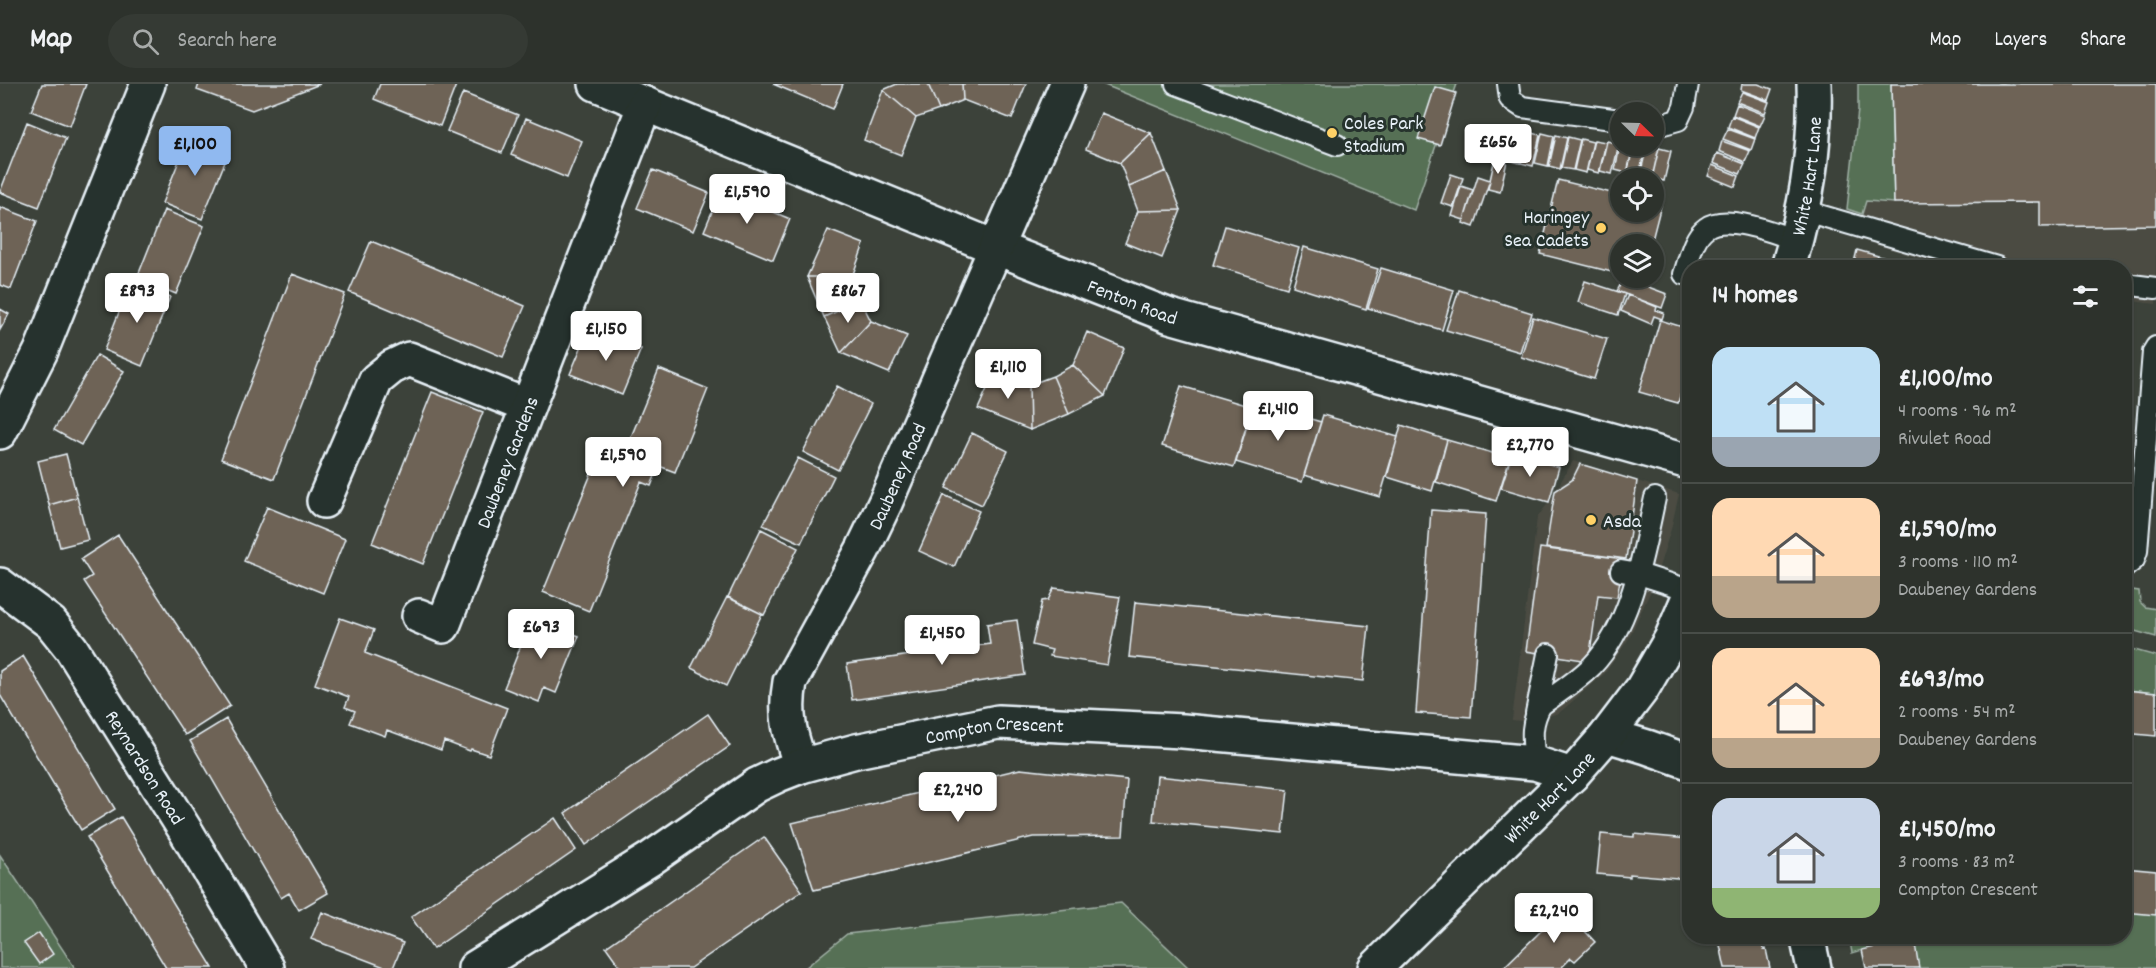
<!DOCTYPE html>
<html lang="en">
<head>
<meta charset="utf-8">
<style>
  :root { --surface:#2d322c; --page:#353a34; --text:#f1f3f6; --muted:#a7aaa9; --line:#484d48; --accent:#90b9f0 }
  body { margin:0; font-family:Dekko,sans-serif; background:var(--page); color:var(--text); height:100vh; display:flex; flex-direction:column; font-size:22px; white-space:nowrap }
  * { box-sizing:border-box; margin:0 }
  p { font-size:20px; color:var(--muted) }
  .icon { flex:none; width:33px; height:33px; fill:none; stroke:currentColor; stroke-width:2; stroke-linecap:round; stroke-linejoin:round }
  .map { position:relative; flex:1; overflow:hidden }
  .sheet { position:absolute; left:1682px; top:176px; width:450px; height:684px; display:flex; flex-direction:column; background:var(--surface); border-radius:24px; box-shadow:0 2px 4px #0004,0 0 0 2px var(--line) }
  .sheet>* { flex:none }
  .needle { width:39px; rotate:113deg }
  .fabs { position:absolute; left:1610px; top:18px; display:grid; gap:12px }
  .fabs a { display:grid; place-items:center; width:54px; height:54px; border-radius:50%; background:var(--surface); box-shadow:0 2px 4px #0004,0 0 0 2px var(--line); font-size:30px }
  .price { position:absolute; translate:-50% -51px; padding:0 14px; border-radius:6px; background:#fff; color:#222; font-size:20px; line-height:39px; filter:drop-shadow(0 2px 3px #0008) }
  .price::after { content:''; position:absolute; left:50%; top:36px; width:18px; height:14px; margin-left:-9px; background:inherit; clip-path:polygon(0 0,100% 0,50% 100%) }
  .price.on { background:var(--accent); color:#111 }
  ul { padding:0; list-style:none }
  li { display:flex; align-items:center; gap:18px; height:150px; padding:0 30px }
  li+li { border-top:2px solid var(--line) }
  li span { display:grid; place-items:center; flex:none; width:168px; height:120px; border-radius:18px; color:#555 }
  li>.icon { margin-inline-start:auto }
  span .icon { width:72px; height:72px; fill:#fffc; stroke-width:1 }
  li b { font-size:26px }
  h2 { display:flex; justify-content:space-between; align-items:center; height:72px; padding:0 30px; font-size:26px }
  header { display:flex; align-items:center; gap:36px; box-sizing:border-box; height:84px; padding:0 30px; background:var(--surface); border-bottom:2px solid var(--line) }
  header strong { font-size:28px }
  nav { display:flex; gap:33px; margin-inline-start:auto; font-size:21px }
  .search { width:420px; height:54px; background:var(--page); display:flex; align-items:center; gap:15px; box-sizing:border-box; padding:0 21px; border-radius:33px; color:var(--muted); font-size:22px }
  .map>svg:first-child { display:block }
  .built { fill:#4b4c43 }
  .green { fill:#577055; stroke:#a0b0a6; stroke-width:1.5 }
  .building { fill:#6e6457; stroke:#e8f1f8; stroke-width:1.5 }
  .lines { fill:none; stroke-linecap:round; stroke-linejoin:round }
  .lane-casing { stroke:#e8f1f8; stroke-width:24 }
  .street-casing { stroke:#e8f1f8; stroke-width:38 }
  .secondary-casing { stroke:#e8f1f8; stroke-width:38 }
  .lane { stroke:#26332d; stroke-width:20 }
  .street { stroke:#26332d; stroke-width:33 }
  .secondary { stroke:#26332d; stroke-width:33 }
  .poi-dot { fill:#ffd166; stroke:#26332d; stroke-width:2 }
  .labels { text-anchor:middle; stroke-width:6; stroke-linejoin:round; paint-order:stroke }
  .poi-label { font-size:20px; fill:#e8f1f8; stroke:#26332d; text-anchor:start }
  .street-label { font-size:20px; fill:#e8f1f8; stroke:#26332d }
</style>
</head>
<body>
<header>
<strong>Map</strong>
<div class="search"><svg class="icon" aria-label="search" viewBox="0 0 24 24"><circle cx="10" cy="10" r="6"/><path d="M15 15l6 6"/></svg>Search here</div>
<nav><a>Map</a><a>Layers</a><a>Share</a></nav>
</header>
<div class="map">
<svg width="2156" height="884" viewBox="0 0 2156 884">
  <rect width="100%" height="100%" fill="#3c423a"/>
  <filter id="ink" filterUnits="userSpaceOnUse"><feTurbulence type="fractalNoise" baseFrequency=".0167" numOctaves="2"/><feDisplacementMap in="SourceGraphic" scale="12" xChannelSelector="R" yChannelSelector="G"/><feConvolveMatrix kernelMatrix="1 2 1 2 8 2 1 2 1" color-interpolation-filters="sRGB"/></filter>
  <g filter="url(#ink)">
    <!-- built -->
    <path class="built" d="M 1873,0 L 2156,0 L 2156,220 L 2124,216 L 2124,183 L 1948,183 L 1855,154 L 1866,117 L 1881,119 Z
      M 1573,377 L 1679,410 L 1671,445 L 1653,502 L 1628,556 L 1605,589 L 1559,629 L 1528,638 L 1512,636 L 1537,434 L 1549,418 Z"/>
    <!-- green -->
    <path class="green" d="M 1102,0 L 1457,0 L 1414,126 Z
      M 1858,0 L 1891,0 L 1894,119 L 1866,117 L 1862,130 L 1847,125 L 1858,26 Z
      M 2132,506 L 2139,507 L 2140,518 L 2145,523 L 2156,525 L 2156,553 L 2124,544 L 2124,532 L 2129,533 Z
      M 2124,563 L 2156,572 L 2156,619 L 2124,615 Z
      M 0,771 L 75,884 L 0,884 Z
      M 2124,807 L 2156,810 L 2156,884 L 1915,884 L 1862,866 L 1852,869 L 1849,852 L 2124,852 Z
      M 1121,819 L 1189,884 L 805,884 L 847,850 Z"/>
    <!-- building -->
    <path class="building" d="M 42,0 L 86,0 L 70,42 L 31,27 Z
      M 199,0 L 320,0 L 252,26 L 197,6 Z
      M 380,0 L 454,0 L 456,1 L 440,42 L 374,15 Z
      M 773,0 L 843,0 L 833,25 Z
      M 897,0 L 928,0 L 939,26 L 916,34 L 883,6 Z
      M 928,0 L 962,0 L 963,16 L 939,26 Z
      M 962,0 L 1026,0 L 1012,35 L 963,16 Z
      M 1742,0 L 1758,0 L 1772,5 L 1768,16 L 1741,6 Z
      M 1891,0 L 2156,0 L 2156,141 L 2040,143 L 2040,118 L 1894,119 Z
      M 1435,3 L 1456,9 L 1440,61 L 1418,55 Z
      M 883,6 L 916,34 L 901,71 L 864,56 Z
      M 1742,8 L 1769,18 L 1765,29 L 1737,18 Z
      M 463,9 L 518,31 L 502,69 L 447,47 Z
      M 1737,20 L 1765,31 L 1760,42 L 1733,31 Z
      M 1101,29 L 1151,49 L 1120,79 L 1086,65 Z
      M 1732,32 L 1759,43 L 1755,54 L 1728,43 Z
      M 526,34 L 582,57 L 567,94 L 511,71 Z
      M 27,38 L 66,54 L 39,123 L 0,108 Z
      M 1728,45 L 1755,55 L 1751,66 L 1723,55 Z
      M 1515,46 L 1527,48 L 1520,79 L 1508,76 Z
      M 1528,48 L 1540,51 L 1533,82 L 1521,79 Z
      M 1151,49 L 1166,87 L 1129,103 L 1120,79 Z
      M 1542,49 L 1554,52 L 1548,82 L 1535,79 Z
      M 1556,51 L 1567,54 L 1560,85 L 1549,82 Z
      M 189,52 L 229,68 L 202,135 L 162,119 Z
      M 1568,53 L 1580,56 L 1573,86 L 1561,84 Z
      M 1581,55 L 1593,58 L 1586,89 L 1574,86 Z
      M 1594,56 L 1606,58 L 1599,89 L 1587,86 Z
      M 1607,57 L 1619,60 L 1612,90 L 1600,87 Z
      M 1722,57 L 1750,67 L 1745,78 L 1719,67 Z
      M 1620,62 L 1633,62 L 1627,89 L 1615,86 Z
      M 1634,62 L 1646,62 L 1639,91 L 1627,89 Z
      M 1647,62 L 1659,63 L 1652,94 L 1640,91 Z
      M 1659,64 L 1671,67 L 1664,97 L 1652,94 Z
      M 1717,69 L 1745,80 L 1740,90 L 1713,79 Z
      M 1495,74 L 1507,77 L 1500,108 L 1488,105 Z
      M 1712,81 L 1739,92 L 1735,103 L 1708,92 Z
      M 653,86 L 709,109 L 693,147 L 637,124 Z
      M 1166,87 L 1181,126 L 1138,127 L 1129,103 Z
      M 1451,90 L 1463,94 L 1453,123 L 1441,119 Z
      M 1478,92 L 1490,96 L 1474,143 L 1463,139 Z
      M 1558,96 L 1620,111 L 1620,128 L 1653,128 L 1653,119 L 1661,121 L 1651,160 L 1620,160 L 1620,190 L 1540,170 Z
      M 1461,102 L 1473,106 L 1464,136 L 1452,132 Z
      M 721,106 L 790,135 L 773,176 L 704,147 Z
      M 0,123 L 37,137 L 11,205 L 0,201 Z
      M 164,126 L 204,142 L 176,210 L 137,194 Z
      M 1181,126 L 1162,174 L 1125,159 L 1138,127 Z
      M 1225,142 L 1299,164 L 1287,204 L 1213,181 Z
      M 828,146 L 864,160 L 852,193 L 807,193 Z
      M 371,157 L 525,222 L 503,273 L 349,208 Z
      M 1304,163 L 1378,185 L 1366,225 L 1293,202 Z
      M 1857,166 L 1917,183 L 1853,183 Z
      M 1381,184 L 1454,206 L 1442,246 L 1368,224 Z
      M 292,190 L 345,210 L 274,395 L 221,375 Z
      M 807,193 L 852,193 L 861,217 L 824,233 Z
      M 1624,194 L 1667,210 L 1662,224 L 1617,207 Z
      M 1585,197 L 1625,210 L 1618,231 L 1578,218 Z
      M 131,198 L 170,213 L 142,282 L 104,266 Z
      M 1459,206 L 1532,229 L 1520,268 L 1446,246 Z
      M 1628,211 L 1657,223 L 1656,226 L 1664,229 L 1662,235 L 1654,232 L 1651,240 L 1621,227 Z
      M 861,217 L 871,237 L 841,269 L 824,233 Z
      M 0,225 L 9,230 L 0,246 Z
      M 1533,233 L 1607,255 L 1594,295 L 1521,273 Z
      M 1660,236 L 1689,245 L 1689,282 L 1678,319 L 1639,308 Z
      M 871,237 L 907,252 L 889,289 L 841,269 Z
      M 589,245 L 641,265 L 622,311 L 570,290 Z
      M 1087,248 L 1124,264 L 1105,312 L 1073,281 Z
      M 97,271 L 124,287 L 81,361 L 54,346 Z
      M 1073,281 L 1105,312 L 1069,330 L 1053,292 Z
      M 659,285 L 708,305 L 675,388 L 659,382 L 651,402 L 641,398 L 589,527 L 543,508 L 598,373 L 619,382 Z
      M 995,287 L 1029,301 L 1030,346 L 978,325 Z
      M 1053,292 L 1069,330 L 1030,346 L 1029,301 Z
      M 837,302 L 871,320 L 838,386 L 803,368 Z
      M 1181,302 L 1252,323 L 1234,383 L 1162,362 Z
      M 432,308 L 483,328 L 423,480 L 372,459 Z
      M 1254,318 L 1321,338 L 1302,398 L 1236,378 Z
      M 1323,331 L 1398,353 L 1380,413 L 1304,391 Z
      M 1401,341 L 1447,356 L 1432,407 L 1387,393 Z
      M 972,349 L 1008,367 L 982,421 L 946,404 Z
      M 1447,356 L 1510,374 L 1496,417 L 1436,398 Z
      M 1512,369 L 1559,383 L 1549,418 L 1501,404 Z
      M 66,370 L 77,413 L 49,421 L 38,377 Z
      M 798,374 L 834,392 L 801,459 L 763,441 Z
      M 1580,380 L 1637,397 L 1626,475 L 1546,464 L 1555,407 L 1572,396 Z
      M 944,411 L 979,427 L 954,483 L 919,467 Z
      M 77,413 L 88,456 L 60,463 L 49,421 Z
      M 267,423 L 345,455 L 323,509 L 244,477 Z
      M 1431,426 L 1486,430 L 1471,633 L 1416,629 Z
      M 761,445 L 798,464 L 764,531 L 728,513 Z
      M 118,451 L 230,622 L 185,651 L 84,497 L 92,492 L 81,475 Z
      M 1540,464 L 1624,475 L 1617,513 L 1598,511 L 1589,577 L 1526,567 Z
      M 1054,504 L 1120,513 L 1107,581 L 1050,572 L 1052,566 L 1032,561 L 1042,517 L 1048,516 Z
      M 727,513 L 762,530 L 726,602 L 691,584 Z
      M 1135,518 L 1369,542 L 1363,597 L 1129,573 Z
      M 340,534 L 374,546 L 365,569 L 507,624 L 489,671 L 471,665 L 470,667 L 444,657 L 441,666 L 387,646 L 385,652 L 350,639 L 355,627 L 345,623 L 349,613 L 315,600 Z
      M 532,534 L 579,552 L 556,609 L 544,604 L 539,618 L 504,604 Z
      M 1017,536 L 1025,591 L 852,616 L 847,580 L 990,560 L 987,540 Z
      M 23,572 L 115,725 L 81,746 L 0,611 L 0,587 Z
      M 2124,592 L 2128,592 L 2126,606 L 2156,609 L 2156,652 L 2124,649 Z
      M 708,630 L 730,662 L 586,761 L 565,729 Z
      M 226,635 L 328,809 L 299,826 L 289,809 L 281,814 L 190,657 Z
      M 1020,685 L 1127,696 L 1123,752 L 1033,753 L 814,806 L 792,739 Z
      M 1157,692 L 1288,706 L 1283,750 L 1153,737 Z
      M 121,733 L 213,884 L 166,884 L 87,753 Z
      M 555,734 L 576,766 L 433,865 L 411,833 Z
      M 1601,750 L 1634,753 L 1634,750 L 1689,755 L 1689,795 L 1630,790 L 1630,793 L 1597,790 Z
      M 764,753 L 802,807 L 690,884 L 621,884 L 606,863 Z
      M 2124,784 L 2156,787 L 2156,831 L 2124,828 Z
      M 1561,821 L 1595,858 L 1575,877 L 1571,874 L 1561,884 L 1503,884 L 1543,845 L 1539,841 Z
      M 322,828 L 403,859 L 393,884 L 387,884 L 311,855 Z
      M 39,849 L 53,870 L 39,880 L 24,859 Z
      M 1718,852 L 1761,852 L 1764,866 L 1766,865 L 1770,884 L 1725,884 Z
      M 1914,854 L 1919,884 L 1866,884 L 1862,866 Z"/>
    <g class="lines">
      <defs>
        <path id="lane" d="M 1176,0 L 1337,61
          M 1508,0 L 1510,15 L 1522,23 L 1620,36
          M 1653,41 L 1660,41 L 1678,36 L 1684,23 L 1688,0
          M 1802,126 L 1997,183
          M 1684,190 C 1689,176 1693,153 1706,144 C 1726,129 1774,149 1796,156
          M 2124,200 L 2156,204
          M 2124,484 L 2134,476 L 2137,467 L 2153,268 L 2156,263
          M 1621,487 L 1639,490 L 1689,506
          M 1536,629 L 1548,570
          M 1535,679 C 1533,657 1529,642 1541,621 C 1558,609 1577,597 1592,582 C 1632,540 1643,469 1655,414"/>
        <g id="street">
          <path id="s1" d="M 596,0 L 997,164 L 1170,232 L 1689,378"/>
          <path d="M 0,348 L 41,267 L 148,0"/>
          <path d="M 324,417 L 376,296 L 392,283 L 409,275 L 527,322"/>
          <path id="s2" d="M 0,501 L 51,539 L 71,564 L 187,749 L 267,884"/>
          <path id="s3" d="M 419,532 L 443,542 L 645,20"/>
          <path d="M 1607,651 L 1647,663 L 1689,678"/>
          <path id="s4" d="M 801,682 C 790,651 784,631 790,598 L 863,465 L 886,417 L 1067,0"/>
          <path d="M 1807,852 L 1814,884"/>
          <path id="s5" d="M 475,884 L 650,775 L 757,701 L 778,691 L 801,682 L 856,667 L 998,638 L 1183,647 L 1535,679 L 1572,691"/>
        </g>
        <g id="secondary">
          <path id="s6" d="M 1788,183 C 1806,125 1816,61 1814,0"/>
          <path id="s7" d="M 1375,884 L 1572,691 L 1607,651 L 1642,605 L 1671,555 L 1689,513"/>
        </g>
      </defs>
      <!-- lane casing -->
      <use href="#lane" class="lane-casing"/>
      <!-- street casing -->
      <use href="#street" class="street-casing"/>
      <!-- secondary casing -->
      <use href="#secondary" class="secondary-casing"/>
      <!-- lane -->
      <use href="#lane" class="lane"/>
      <!-- street -->
      <use href="#street" class="street"/>
      <!-- secondary -->
      <use href="#secondary" class="secondary"/>
    </g>
  </g>
  <!-- markers -->
  <g class="poi-dot">
    <circle cx="1332" cy="49" r="6"/>
    <circle cx="1601" cy="144" r="6"/>
    <circle cx="1591" cy="436" r="6"/>
  </g>
  <g class="labels">
    <!-- poi labels -->
    <g class="poi-label">
      <text x="1344" y="45">Coles Park<tspan x="1344" dy="23">Stadium</tspan></text>
      <text x="1589" y="139" text-anchor="end">Haringey<tspan x="1589" dy="23">Sea Cadets</tspan></text>
      <text x="1603" y="443">Asda</text>
    </g>
    <!-- street labels -->
    <g class="street-label">
      <text dy="7" stroke="none"><textPath href="#s6" startOffset="93">White Hart Lane</textPath></text>
      <text dy="7" stroke="none"><textPath href="#s1" startOffset="579">Fenton Road</textPath></text>
      <text dy="7" stroke="none"><textPath href="#s3" startOffset="202">Daubeney Gardens</textPath></text>
      <text dy="7" stroke="none"><textPath href="#s4" startOffset="318">Daubeney Road</textPath></text>
      <text dy="7" stroke="none"><textPath href="#s5" startOffset="582">Compton Crescent</textPath></text>
      <text dy="7" stroke="none"><textPath href="#s2" startOffset="236">Reynardson Road</textPath></text>
      <text dy="7" stroke="none"><textPath href="#s7" startOffset="244">White Hart Lane</textPath></text>
    </g>
  </g>
</svg>
<div class="fabs">
<a><svg class="needle" viewBox="-14 -14 28 28"><path d="M0-13l5 13h-10z" fill="#e53935"/><path d="M0 13l5-13h-10z" fill="#a7aaa9"/></svg></a>
<a><svg class="icon" aria-label="locate" viewBox="0 0 24 24"><circle cx="12" cy="12" r="6"/><path d="M12 2v4M12 18v4M2 12h4M18 12h4"/></svg></a>
<a><svg class="icon" aria-label="layers" viewBox="0 0 24 24"><path d="M12 4l9 5-9 5-9-5zM3 14l9 5 9-5"/></svg></a>
</div>
<b class="price" style="left:1498px;top:91px">£656</b>
<b class="price on" style="left:195px;top:93px">£1,100</b>
<b class="price" style="left:747px;top:141px">£1,590</b>
<b class="price" style="left:137px;top:240px">£893</b>
<b class="price" style="left:848px;top:240px">£867</b>
<b class="price" style="left:606px;top:278px">£1,150</b>
<b class="price" style="left:1008px;top:316px">£1,110</b>
<b class="price" style="left:1278px;top:358px">£1,410</b>
<b class="price" style="left:1530px;top:394px">£2,770</b>
<b class="price" style="left:623px;top:404px">£1,590</b>
<b class="price" style="left:541px;top:576px">£693</b>
<b class="price" style="left:942px;top:582px">£1,450</b>
<b class="price" style="left:958px;top:739px">£2,240</b>
<b class="price" style="left:1554px;top:860px">£2,240</b>
<section class="sheet">
<h2>14 homes<svg class="icon" aria-label="filters" viewBox="0 0 24 24"><path d="M4 7h16M4 17h16"/><circle cx="9" cy="7" r="2"/><circle cx="15" cy="17" r="2"/></svg></h2>
<ul>
<li><span style="background:linear-gradient(#bfe0f5 75%,#9aa5b1 0)"><svg class="icon" aria-label="home" viewBox="0 0 24 24"><path d="M3 11l9-7 9 7M6 9v11h12V9"/></svg></span><div><b>£1,100/mo</b><p>4 rooms · 96 m²</p><p>Rivulet Road</p></div></li>
<li><span style="background:linear-gradient(#ffd9b3 65%,#b9a48a 0)"><svg class="icon" aria-label="home" viewBox="0 0 24 24"><path d="M3 11l9-7 9 7M6 9v11h12V9"/></svg></span><div><b>£1,590/mo</b><p>3 rooms · 110 m²</p><p>Daubeney Gardens</p></div></li>
<li><span style="background:linear-gradient(#ffd9b3 75%,#b9a48a 0)"><svg class="icon" aria-label="home" viewBox="0 0 24 24"><path d="M3 11l9-7 9 7M6 9v11h12V9"/></svg></span><div><b>£693/mo</b><p>2 rooms · 54 m²</p><p>Daubeney Gardens</p></div></li>
<li><span style="background:linear-gradient(#c9d6e8 75%,#8fb573 0)"><svg class="icon" aria-label="home" viewBox="0 0 24 24"><path d="M3 11l9-7 9 7M6 9v11h12V9"/></svg></span><div><b>£1,450/mo</b><p>3 rooms · 83 m²</p><p>Compton Crescent</p></div></li>
</ul>
</section>
</div>
</body>
</html>
